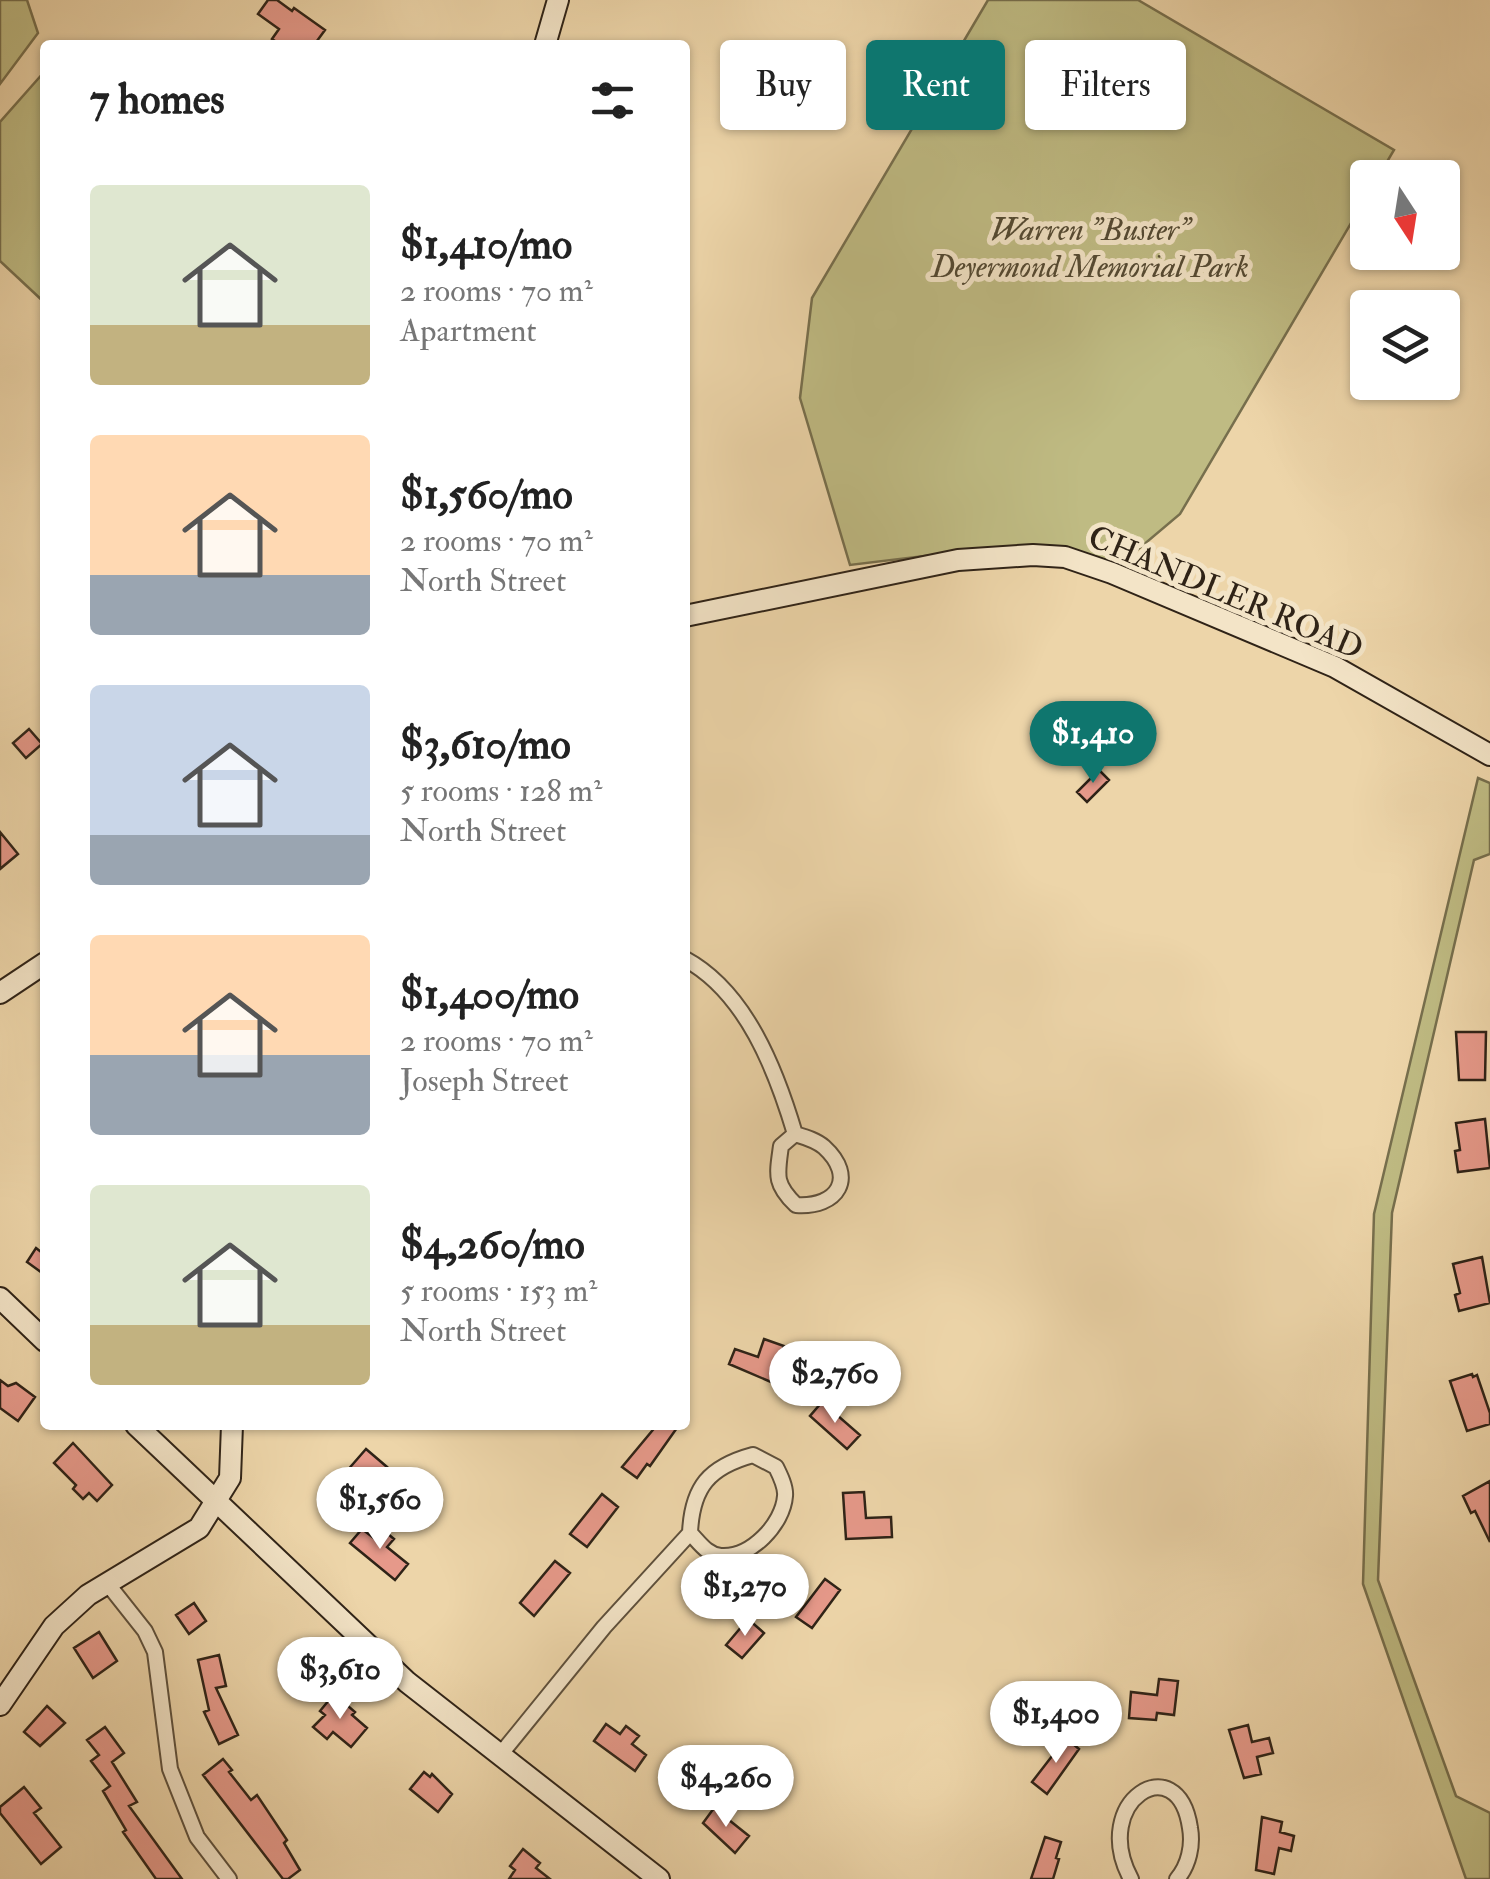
<!DOCTYPE html>
<html lang="en">
<head>
<meta charset="utf-8">
<style>
  :root { --surface:#fff; --page:#f6f6f6; --text:#222; --muted:#767676; --accent:#0f766e }
  body { margin:0; font-family:"IM FELL Double Pica",serif; background:var(--page); color:var(--text); height:100vh; display:flex; flex-direction:column; font-size:38px; white-space:nowrap }
  * { box-sizing:border-box; margin:0 }
  p { font-size:32px; color:var(--muted) }
  .icon { flex:none; width:55px; height:55px; fill:none; stroke:currentColor; stroke-width:2; stroke-linecap:round; stroke-linejoin:round }
  .map { position:relative; flex:1; overflow:hidden }
  .side { position:absolute; left:40px; top:40px; width:650px; height:1390px; display:flex; flex-direction:column; background:var(--surface); border-radius:10px; box-shadow:0 2px 8px #0004 }
  .side>* { flex:none }
  .guide { position:absolute; left:720px; top:40px; width:620px; height:90px; display:flex; gap:20px }
  .needle { width:65px; rotate:168deg }
  .controls { position:absolute; left:1350px; top:160px; display:grid; gap:20px }
  .controls a { display:grid; place-items:center; width:110px; height:110px; border-radius:10px; background:var(--surface); box-shadow:0 2px 8px #0004; font-size:50px }
  .price { position:absolute; translate:-50% -85px; padding:0 22px; border-radius:35px; background:#fff; color:#222; font-size:32px; line-height:65px; filter:drop-shadow(0 2px 5px #0008) }
  .price::after { content:''; position:absolute; left:50%; top:60px; width:30px; height:22px; margin-left:-15px; background:inherit; clip-path:polygon(0 0,100% 0,50% 100%) }
  .price.current { background:var(--accent); color:#fff }
  ul { padding:0; list-style:none }
  li { display:flex; align-items:center; gap:30px; height:250px; padding:0 50px }
  li span { display:grid; place-items:center; flex:none; width:280px; height:200px; border-radius:10px; color:#555 }
  li>.icon { margin-inline-start:auto }
  span .icon { width:120px; height:120px; fill:#fffc; stroke-width:1 }
  li b { font-size:42px }
  h2 { display:flex; justify-content:space-between; align-items:center; height:120px; padding:0 50px; font-size:42px }
  .tag { padding:0 35px; border-radius:10px; background:var(--surface); box-shadow:0 2px 8px #0004; font-size:35px; line-height:90px }
  .tag.current { background:var(--accent); color:#fff }
  .map>svg:first-child { display:block }
  .green { fill:#bfbb83; stroke:#776f4d; stroke-width:2.5 }
  .building { fill:#e6998a; stroke:#2f2317; stroke-width:2.5 }
  .lines { fill:none; stroke-linecap:round; stroke-linejoin:round }
  .street-casing { stroke:#5e503c; stroke-width:18 }
  .secondary-casing { stroke:#2f2317; stroke-width:24 }
  .street { stroke:#f3e4c7; stroke-width:14 }
  .secondary { stroke:#f3e4c7; stroke-width:20 }
  .labels { text-anchor:middle; stroke-width:10; stroke-linejoin:round; paint-order:stroke }
  .park-label { font-size:32px; font-style:italic; fill:#534932; stroke:#f3e4c7 }
  .street-label { font-size:32px; fill:#2f2317; stroke:#f3e4c7 }
</style>
</head>
<body>
<div class="map">
<svg width="1490" height="1879" viewBox="0 0 1490 1879">
  <rect width="100%" height="100%" fill="#edd5a9"/>
  <filter id="stains"><feTurbulence type="fractalNoise" baseFrequency=".002" numOctaves="4"/><feColorMatrix values="0 0 0 0 .2 0 0 0 0 .09 0 0 0 0 .02 0 0 0 .5 -.17"/></filter>
  <radialGradient id="worn" r=".72"><stop offset=".6" stop-color="#630" stop-opacity="0"/><stop offset="1" stop-color="#630" stop-opacity=".3"/></radialGradient>
  <!-- green -->
  <path class="green" d="M 0,0 L 27,0 L 38,33 L 0,84 Z
    M 988,0 L 1138,0 L 1394,150 L 1378,177 L 1368,178 L 1367,196 L 1180,514 L 1116,568 L 991,548 L 850,565 L 800,398 L 812,298 Z
    M 45,71 L 45,303 L 0,261 L 0,122 Z
    M 1478,778 L 1490,783 L 1490,854 L 1474,860 L 1392,1213 L 1378,1580 L 1456,1796 L 1490,1813 L 1490,1879 L 1466,1879 L 1363,1584 L 1374,1214 Z"/>
  <!-- building -->
  <path class="building" d="M 268,0 L 277,0 L 292,11 L 294,8 L 325,30 L 314,45 L 281,45 L 272,39 L 279,29 L 258,14 Z
    M 29,729 L 42,744 L 26,758 L 13,743 Z
    M 1099,770 L 1109,780 L 1087,802 L 1077,792 Z
    M 0,832 L 18,854 L 0,869 Z
    M 1456,1032 L 1486,1032 L 1485,1080 L 1459,1080 Z
    M 1485,1119 L 1490,1168 L 1458,1172 L 1455,1151 L 1460,1150 L 1456,1123 Z
    M 36,1248 L 45,1255 L 45,1275 L 27,1262 Z
    M 1482,1257 L 1490,1303 L 1459,1311 L 1455,1295 L 1460,1293 L 1453,1264 Z
    M 764,1339 L 784,1346 L 771,1382 L 729,1364 L 735,1349 L 758,1357 Z
    M 1472,1374 L 1473,1377 L 1477,1375 L 1490,1413 L 1490,1424 L 1467,1431 L 1450,1381 Z
    M 0,1380 L 8,1386 L 16,1383 L 35,1397 L 18,1421 L 0,1408 Z
    M 822,1402 L 860,1435 L 847,1449 L 810,1416 Z
    M 657,1425 L 679,1425 L 650,1466 L 647,1464 L 637,1478 L 622,1467 Z
    M 73,1443 L 112,1485 L 97,1501 L 89,1493 L 83,1499 L 73,1489 L 76,1485 L 54,1463 Z
    M 366,1449 L 387,1467 L 360,1498 L 339,1480 Z
    M 1490,1481 L 1490,1542 L 1475,1511 L 1471,1513 L 1463,1496 Z
    M 864,1492 L 866,1518 L 891,1517 L 892,1537 L 846,1539 L 843,1493 Z
    M 602,1494 L 618,1507 L 587,1547 L 570,1534 Z
    M 362,1529 L 375,1539 L 382,1529 L 394,1539 L 387,1547 L 408,1564 L 395,1580 L 350,1543 Z
    M 555,1561 L 570,1573 L 534,1616 L 520,1603 Z
    M 825,1579 L 840,1590 L 812,1628 L 796,1617 Z
    M 194,1603 L 206,1621 L 189,1634 L 176,1615 Z
    M 748,1619 L 764,1633 L 742,1658 L 726,1645 Z
    M 99,1632 L 117,1661 L 93,1678 L 74,1648 Z
    M 219,1655 L 226,1686 L 216,1688 L 238,1735 L 219,1744 L 204,1712 L 209,1710 L 198,1660 Z
    M 1159,1679 L 1178,1681 L 1174,1715 L 1157,1713 L 1156,1720 L 1129,1718 L 1131,1692 L 1157,1695 Z
    M 334,1694 L 355,1712 L 352,1715 L 367,1728 L 351,1747 L 333,1732 L 327,1739 L 313,1727 L 325,1715 L 320,1711 Z
    M 47,1706 L 65,1723 L 40,1746 L 24,1732 Z
    M 606,1724 L 620,1734 L 626,1726 L 639,1736 L 632,1744 L 646,1755 L 635,1771 L 594,1741 Z
    M 1248,1725 L 1252,1742 L 1269,1738 L 1273,1753 L 1257,1757 L 1261,1774 L 1244,1778 L 1229,1730 Z
    M 105,1727 L 124,1753 L 112,1762 L 137,1802 L 129,1806 L 182,1879 L 156,1879 L 123,1832 L 126,1830 L 103,1791 L 110,1786 L 91,1761 L 99,1755 L 87,1740 Z
    M 1066,1738 L 1079,1749 L 1047,1794 L 1032,1782 Z
    M 223,1759 L 232,1770 L 229,1772 L 251,1800 L 257,1795 L 287,1840 L 284,1843 L 300,1870 L 288,1879 L 283,1879 L 203,1775 Z
    M 424,1772 L 430,1777 L 432,1774 L 452,1794 L 438,1812 L 410,1789 Z
    M 24,1787 L 41,1808 L 34,1813 L 61,1847 L 41,1864 L 0,1813 L 0,1807 Z
    M 714,1808 L 749,1836 L 735,1853 L 703,1823 Z
    M 1262,1817 L 1282,1822 L 1280,1832 L 1294,1836 L 1291,1851 L 1279,1848 L 1274,1874 L 1256,1870 Z
    M 1045,1837 L 1061,1842 L 1056,1858 L 1059,1859 L 1053,1879 L 1031,1879 Z
    M 523,1849 L 540,1863 L 536,1868 L 550,1879 L 509,1879 L 515,1870 L 510,1866 Z"/>
  <g class="lines">
    <defs>
      <path id="street" d="M 685,959 C 746,992 776,1070 795,1134
        M 795,1134 C 805,1137 816,1140 824,1147 C 857,1177 838,1208 796,1205 C 774,1184 777,1175 781,1146 Z
        M 107,1583 L 145,1631 L 155,1652 L 170,1769 L 197,1837 L 229,1879
        M 500,1755 L 604,1627 L 690,1533 C 699,1542 707,1555 721,1556 C 751,1558 783,1524 785,1496 C 786,1487 780,1475 776,1467 L 753,1455 C 709,1467 692,1487 690,1533
        M 1131,1879 C 1089,1801 1178,1746 1190,1828 C 1193,1845 1189,1865 1177,1879"/>
      <path id="secondary" d="M 545,45 L 558,0
        M 685,616 L 958,560 L 1033,555 L 1065,557 L 1112,573 L 1335,667 L 1490,755
        M 0,993 L 45,963
        M 0,1298 L 45,1341
        M 136,1425 L 407,1682 L 659,1879
        M 0,1705 L 54,1626 L 88,1595 L 199,1528 L 230,1478 L 232,1425"/>
    </defs>
    <!-- street casing -->
    <use href="#street" class="street-casing"/>
    <!-- secondary casing -->
    <use href="#secondary" class="secondary-casing"/>
    <!-- street -->
    <use href="#street" class="street"/>
    <!-- secondary -->
    <use href="#secondary" class="secondary"/>
  </g>
  <g class="labels">
    <!-- park labels -->
    <g class="park-label">
      <text x="1090" y="240">Warren "Buster"<tspan x="1090" dy="37">Deyermond Memorial Park</tspan></text>
    </g>
    <!-- street labels -->
    <g class="street-label">
      <text transform="translate(1226 592) rotate(23)" y="11">CHANDLER ROAD</text>
    </g>
  </g>
  <rect width="100%" height="100%" filter="url(#stains)"/>
  <rect width="100%" height="100%" fill="url(#worn)"/>
</svg>
<div class="controls">
<a><svg class="needle" viewBox="-14 -14 28 28"><path d="M0-13l5 13h-10z" fill="#e53935"/><path d="M0 13l5-13h-10z" fill="#767676"/></svg></a>
<a><svg class="icon" aria-label="layers" viewBox="0 0 24 24"><path d="M12 4l9 5-9 5-9-5zM3 14l9 5 9-5"/></svg></a>
</div>
<b class="price current" style="left:1093px;top:786px">$1,410</b>
<b class="price" style="left:835px;top:1426px">$2,760</b>
<b class="price" style="left:380px;top:1552px">$1,560</b>
<b class="price" style="left:745px;top:1639px">$1,270</b>
<b class="price" style="left:340px;top:1722px">$3,610</b>
<b class="price" style="left:1056px;top:1766px">$1,400</b>
<b class="price" style="left:726px;top:1830px">$4,260</b>
<div class="guide">
<a class="tag">Buy</a>
<a class="tag current">Rent</a>
<a class="tag">Filters</a>
</div>
<section class="side">
<h2>7 homes<svg class="icon" aria-label="filters" viewBox="0 0 24 24"><path d="M4 7h16M4 17h16"/><circle cx="9" cy="7" r="2"/><circle cx="15" cy="17" r="2"/></svg></h2>
<ul>
<li><span style="background:linear-gradient(#dfe7d0 70%,#c2b280 0)"><svg class="icon" aria-label="home" viewBox="0 0 24 24"><path d="M3 11l9-7 9 7M6 9v11h12V9"/></svg></span><div><b>$1,410/mo</b><p>2 rooms · 70 m²</p><p>Apartment</p></div></li>
<li><span style="background:linear-gradient(#ffd9b3 70%,#9aa5b1 0)"><svg class="icon" aria-label="home" viewBox="0 0 24 24"><path d="M3 11l9-7 9 7M6 9v11h12V9"/></svg></span><div><b>$1,560/mo</b><p>2 rooms · 70 m²</p><p>North Street</p></div></li>
<li><span style="background:linear-gradient(#c9d6e8 75%,#9aa5b1 0)"><svg class="icon" aria-label="home" viewBox="0 0 24 24"><path d="M3 11l9-7 9 7M6 9v11h12V9"/></svg></span><div><b>$3,610/mo</b><p>5 rooms · 128 m²</p><p>North Street</p></div></li>
<li><span style="background:linear-gradient(#ffd9b3 60%,#9aa5b1 0)"><svg class="icon" aria-label="home" viewBox="0 0 24 24"><path d="M3 11l9-7 9 7M6 9v11h12V9"/></svg></span><div><b>$1,400/mo</b><p>2 rooms · 70 m²</p><p>Joseph Street</p></div></li>
<li><span style="background:linear-gradient(#dfe7d0 70%,#c2b280 0)"><svg class="icon" aria-label="home" viewBox="0 0 24 24"><path d="M3 11l9-7 9 7M6 9v11h12V9"/></svg></span><div><b>$4,260/mo</b><p>5 rooms · 153 m²</p><p>North Street</p></div></li>
</ul>
</section>
</div>
</body>
</html>
